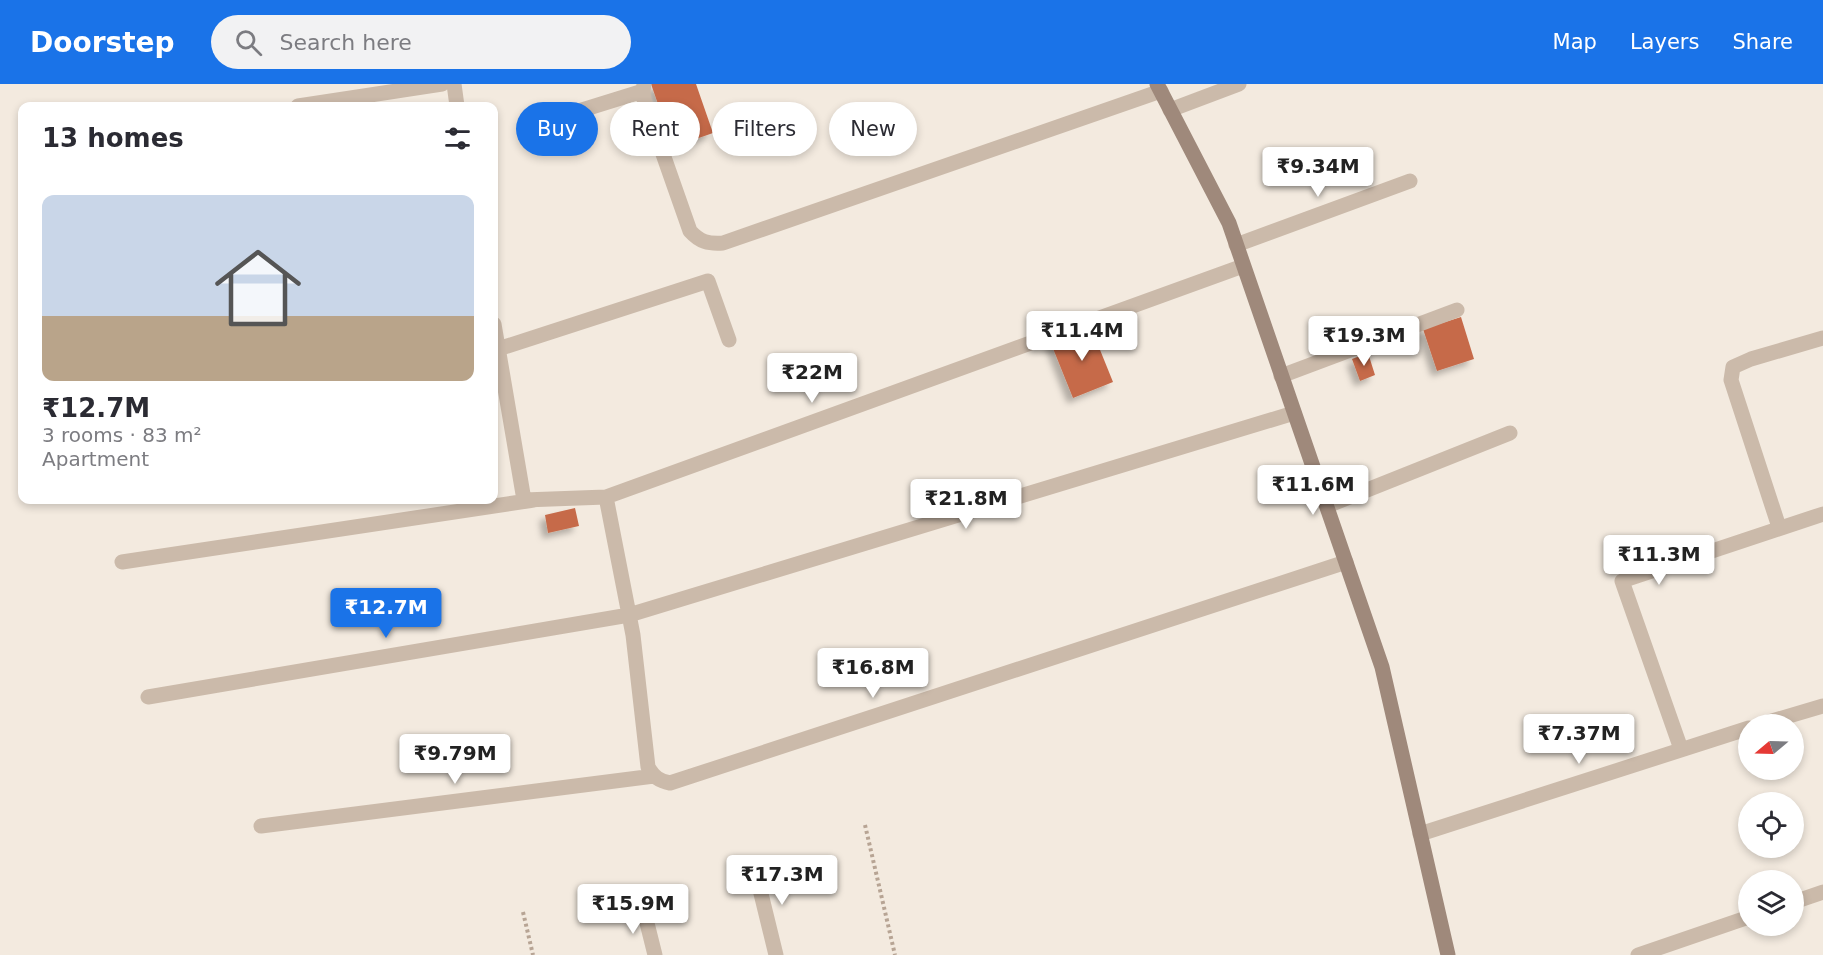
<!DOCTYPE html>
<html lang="en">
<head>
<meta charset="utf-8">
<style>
  :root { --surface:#fff; --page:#f2f2f3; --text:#2b2b33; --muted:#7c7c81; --line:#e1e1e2; --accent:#1a73e8 }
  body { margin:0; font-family:"DejaVu Sans",sans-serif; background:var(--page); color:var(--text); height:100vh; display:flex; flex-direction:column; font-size:22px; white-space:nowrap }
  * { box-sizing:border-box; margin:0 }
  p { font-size:20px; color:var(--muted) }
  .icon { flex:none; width:33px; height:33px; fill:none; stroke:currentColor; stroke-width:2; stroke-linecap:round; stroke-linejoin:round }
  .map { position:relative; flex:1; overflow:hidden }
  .panel { position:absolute; left:18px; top:18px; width:480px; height:402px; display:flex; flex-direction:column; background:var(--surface); border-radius:12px; box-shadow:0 3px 9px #0003 }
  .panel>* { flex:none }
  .banner { position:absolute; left:516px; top:18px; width:570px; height:54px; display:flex; gap:12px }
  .needle { width:39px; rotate:251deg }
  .controls { position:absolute; left:1738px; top:630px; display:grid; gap:12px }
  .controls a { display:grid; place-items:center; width:66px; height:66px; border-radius:50%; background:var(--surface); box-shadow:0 3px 9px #0003; font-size:30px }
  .price { position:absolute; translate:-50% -51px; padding:0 14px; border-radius:6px; background:#fff; color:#222; font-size:20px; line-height:39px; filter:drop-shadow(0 2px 3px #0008) }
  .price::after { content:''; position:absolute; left:50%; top:36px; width:18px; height:14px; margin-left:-9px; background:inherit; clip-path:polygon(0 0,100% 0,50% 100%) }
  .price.selected { background:var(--accent); color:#fff }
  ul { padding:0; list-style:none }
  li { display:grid; align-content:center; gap:12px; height:318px; padding:0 24px }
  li+li { border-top:2px solid var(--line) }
  li span { display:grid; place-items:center; height:186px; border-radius:12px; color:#555 }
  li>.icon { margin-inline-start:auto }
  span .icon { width:108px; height:108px; fill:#fffc; stroke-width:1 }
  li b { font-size:26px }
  h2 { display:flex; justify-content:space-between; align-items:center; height:72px; padding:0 24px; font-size:26px }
  .tag { padding:0 21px; border-radius:27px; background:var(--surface); box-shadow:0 3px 9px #0003; font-size:21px; line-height:54px }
  .tag.selected { background:var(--accent); color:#fff }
  header { display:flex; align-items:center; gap:36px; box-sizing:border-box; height:84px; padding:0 30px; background:var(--accent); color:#fff }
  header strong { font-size:28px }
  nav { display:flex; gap:33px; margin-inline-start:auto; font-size:21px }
  .search { width:420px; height:54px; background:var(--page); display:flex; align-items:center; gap:15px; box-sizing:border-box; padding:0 21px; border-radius:33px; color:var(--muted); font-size:22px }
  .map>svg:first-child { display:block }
  .building { fill:#c66b4a; filter:url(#shadow) }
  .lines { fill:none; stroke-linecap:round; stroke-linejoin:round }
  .path { stroke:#b7a494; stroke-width:4; stroke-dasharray:3 3; stroke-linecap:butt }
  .lane { stroke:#cbbaaa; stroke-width:15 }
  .street { stroke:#cbbaaa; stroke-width:15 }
  .secondary { stroke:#9f897b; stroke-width:15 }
</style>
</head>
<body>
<header>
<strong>Doorstep</strong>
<div class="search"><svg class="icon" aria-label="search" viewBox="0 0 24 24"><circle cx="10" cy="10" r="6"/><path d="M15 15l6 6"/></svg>Search here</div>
<nav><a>Map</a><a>Layers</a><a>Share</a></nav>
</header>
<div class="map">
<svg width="1823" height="871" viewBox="0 0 1823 871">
  <defs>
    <filter id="shadow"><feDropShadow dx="-5.5" dy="5.5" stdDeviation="3" flood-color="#0004"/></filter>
  </defs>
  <rect width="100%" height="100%" fill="#f3eadf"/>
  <!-- building -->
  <path class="building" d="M 651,0 L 696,0 L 713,49 L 673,63 Z
    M 1461,233 L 1474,275 L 1437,287 L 1423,245 Z
    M 1090,241 L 1113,298 L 1073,314 L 1050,257 Z
    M 1368,269 L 1375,291 L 1360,297 L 1352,275 Z
    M 575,424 L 579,442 L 548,449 L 545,431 Z"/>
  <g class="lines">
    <!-- path -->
    <path class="path" d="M 865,741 L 895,871
      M 523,828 L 533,871"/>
    <!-- lane -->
    <path class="lane" d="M 498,265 L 708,197 L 729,256"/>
    <!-- street -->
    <path class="street" d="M 454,0 L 457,22
      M 644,0 L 643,7 L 644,16 L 690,147 C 700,158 708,160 723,159 L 1161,7
      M 298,22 L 442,0
      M 1170,26 L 1239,0
      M 537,40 L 643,7
      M 1236,161 L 1410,97
      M 494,240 L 524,416 L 606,413 L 1243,182
      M 1281,292 L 1457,226
      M 606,413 L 633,551 L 648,683 C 654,693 659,697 670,699 L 1346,478
      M 1327,422 L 1510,349
      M 1779,443 L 1731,296 L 1733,283 L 1751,275 L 1823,254
      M 122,478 L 534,416
      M 148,613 L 629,531 L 1294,329
      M 1762,640 L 1823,622
      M 1681,665 L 1622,497 L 1823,430
      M 261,742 L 654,692
      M 1420,750 L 1749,644
      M 754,781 L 776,871
      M 1794,818 L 1823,808
      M 643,823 L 655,871
      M 1638,871 L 1749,833"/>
    <!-- secondary -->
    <path class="secondary" d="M 1157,0 L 1229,139 L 1382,583 L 1448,871"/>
  </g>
</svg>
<div class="controls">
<a><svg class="needle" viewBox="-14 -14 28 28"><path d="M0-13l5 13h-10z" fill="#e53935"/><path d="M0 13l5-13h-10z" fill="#7c7c81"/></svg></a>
<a><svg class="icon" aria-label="locate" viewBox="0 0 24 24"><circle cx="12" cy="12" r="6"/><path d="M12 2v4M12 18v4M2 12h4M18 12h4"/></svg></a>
<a><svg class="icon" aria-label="layers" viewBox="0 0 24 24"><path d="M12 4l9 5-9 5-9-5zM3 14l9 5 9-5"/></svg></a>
</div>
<b class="price" style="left:1318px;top:114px">₹9.34M</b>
<b class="price" style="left:1082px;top:278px">₹11.4M</b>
<b class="price" style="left:1364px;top:283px">₹19.3M</b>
<b class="price" style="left:812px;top:320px">₹22M</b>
<b class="price" style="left:1313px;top:432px">₹11.6M</b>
<b class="price" style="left:966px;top:446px">₹21.8M</b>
<b class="price" style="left:1659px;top:502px">₹11.3M</b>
<b class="price selected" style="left:386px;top:555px">₹12.7M</b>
<b class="price" style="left:873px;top:615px">₹16.8M</b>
<b class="price" style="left:1579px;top:681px">₹7.37M</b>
<b class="price" style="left:455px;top:701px">₹9.79M</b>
<b class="price" style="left:782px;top:822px">₹17.3M</b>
<b class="price" style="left:633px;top:851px">₹15.9M</b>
<div class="banner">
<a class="tag selected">Buy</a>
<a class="tag">Rent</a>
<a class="tag">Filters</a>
<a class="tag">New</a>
</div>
<section class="panel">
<h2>13 homes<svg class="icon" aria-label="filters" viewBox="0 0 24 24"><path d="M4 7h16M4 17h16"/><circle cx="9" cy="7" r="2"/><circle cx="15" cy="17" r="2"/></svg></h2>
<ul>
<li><span style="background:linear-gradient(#c9d6e8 65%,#b9a48a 0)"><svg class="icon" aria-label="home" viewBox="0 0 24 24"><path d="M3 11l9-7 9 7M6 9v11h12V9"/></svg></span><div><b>₹12.7M</b><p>3 rooms · 83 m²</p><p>Apartment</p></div></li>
</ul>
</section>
</div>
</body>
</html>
